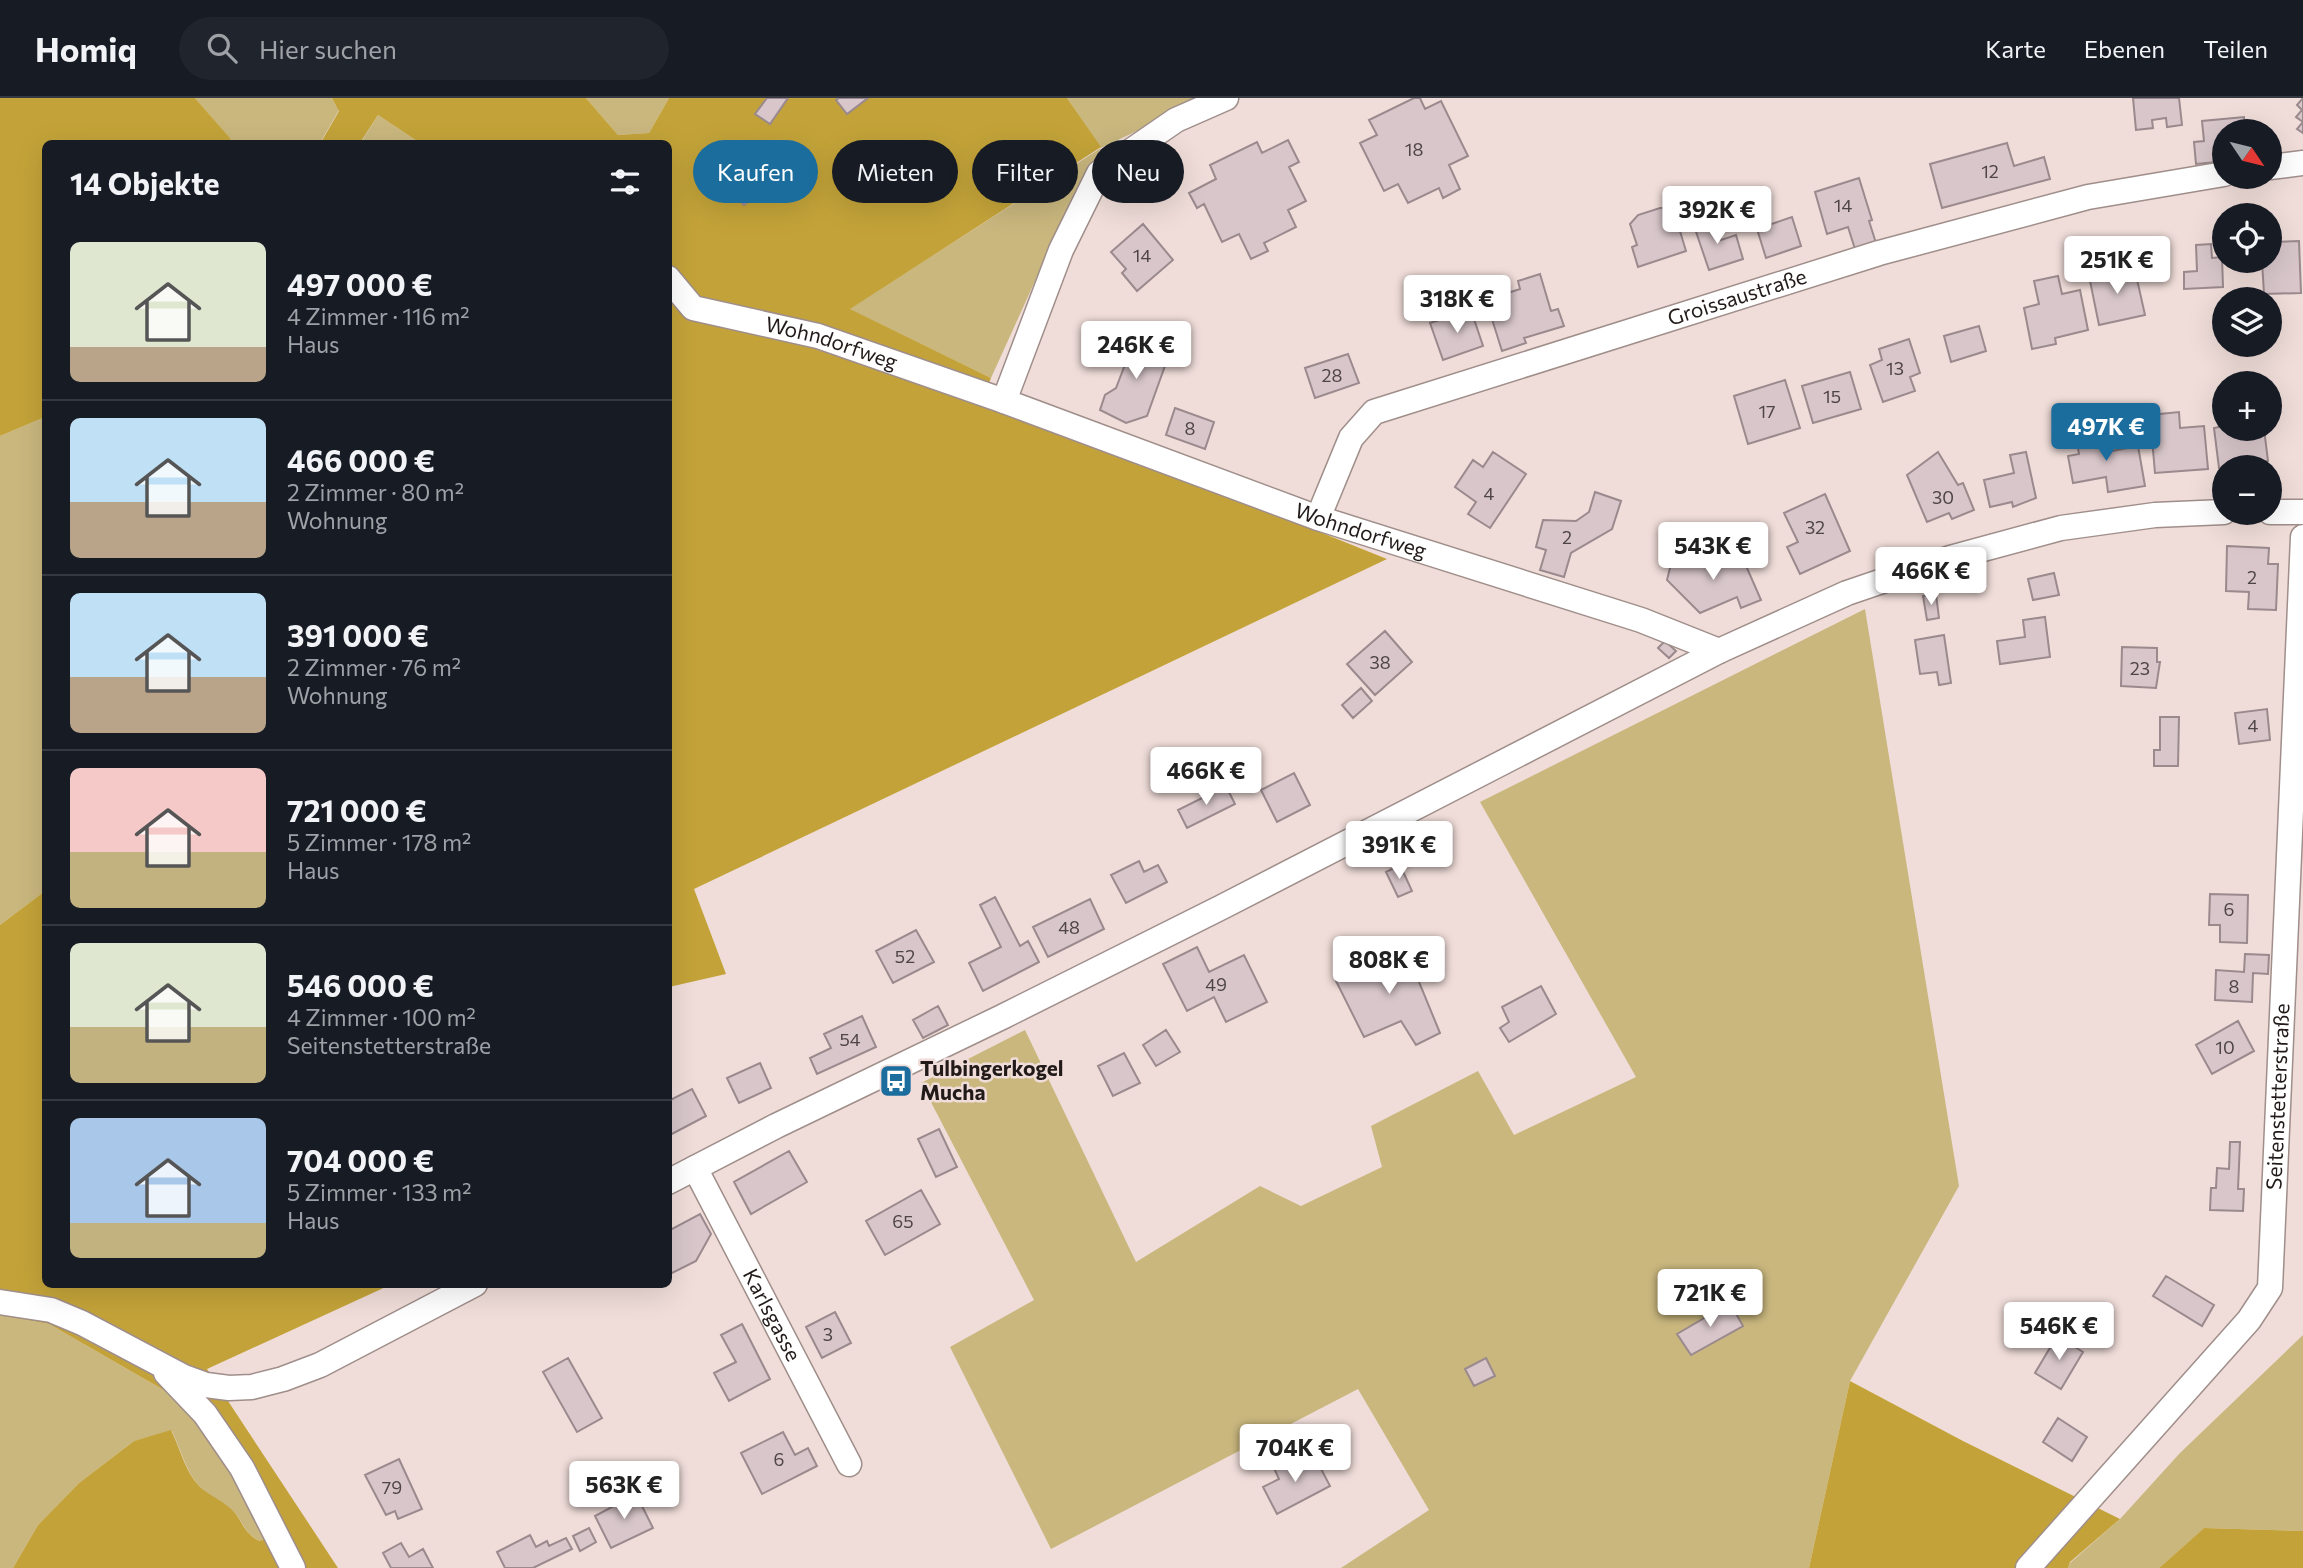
<!DOCTYPE html>
<html lang="de">
<head>
<meta charset="utf-8">
<style>
  :root { --surface:#171b24; --page:#20242c; --text:#f1f3f6; --muted:#9ea1a6; --line:#363941; --accent:#1b6d9e }
  body { margin:0; font-family:Commissioner,sans-serif; background:var(--page); color:var(--text); height:100vh; display:flex; flex-direction:column; font-size:26px; white-space:nowrap }
  * { box-sizing:border-box; margin:0 }
  p { font-size:23px; color:var(--muted) }
  .icon { flex:none; width:38px; height:38px; fill:none; stroke:currentColor; stroke-width:2; stroke-linecap:round; stroke-linejoin:round }
  .map { position:relative; flex:1; overflow:hidden }
  .panel { position:absolute; left:42px; top:42px; width:630px; height:1148px; display:flex; flex-direction:column; background:var(--surface); border-radius:10px; box-shadow:0 7px 28px #0002 }
  .panel>* { flex:none }
  .top-card { position:absolute; left:693px; top:42px; width:665px; height:63px; display:flex; gap:14px }
  .needle { width:46px; rotate:125deg }
  .tools { position:absolute; left:2212px; top:21px; display:grid; gap:14px }
  .tools a { display:grid; place-items:center; width:70px; height:70px; border-radius:50%; background:var(--surface); box-shadow:0 7px 28px #0002; font-size:35px }
  .price { position:absolute; translate:-50% -60px; padding:0 16px; border-radius:7px; background:#fff; color:#222; font-size:23px; line-height:46px; filter:drop-shadow(0 2px 4px #0008) }
  .price::after { content:''; position:absolute; left:50%; top:42px; width:21px; height:16px; margin-left:-10px; background:inherit; clip-path:polygon(0 0,100% 0,50% 100%) }
  .price.active { background:var(--accent); color:#fff }
  ul { padding:0; list-style:none }
  li { display:flex; align-items:center; gap:21px; height:175px; padding:0 28px }
  li+li { border-top:2px solid var(--line) }
  li span { display:grid; place-items:center; flex:none; width:196px; height:140px; border-radius:10px; color:#555 }
  li>.icon { margin-inline-start:auto }
  span .icon { width:84px; height:84px; fill:#fffc; stroke-width:1 }
  li b { font-size:30px }
  h2 { display:flex; justify-content:space-between; align-items:center; height:84px; padding:0 28px; font-size:30px }
  .pill { padding:0 24px; border-radius:32px; background:var(--surface); box-shadow:0 7px 28px #0002; font-size:24px; line-height:63px }
  .pill.active { background:var(--accent); color:#fff }
  header { display:flex; align-items:center; gap:42px; box-sizing:border-box; height:98px; padding:0 35px; background:var(--surface); border-bottom:2px solid var(--line) }
  header strong { font-size:33px }
  nav { display:flex; gap:38px; margin-inline-start:auto; font-size:24px }
  .search { width:490px; height:63px; background:var(--page); display:flex; align-items:center; gap:18px; box-sizing:border-box; padding:0 24px; border-radius:38px; color:var(--muted); font-size:26px }
  .map>svg:first-child { display:block }
  .green { fill:#c9b77e }
  .forest { fill:#c3a339 }
  .building { fill:#d8c6ca; stroke:#9a898d; stroke-width:2 }
  .lines { fill:none; stroke-linecap:round; stroke-linejoin:round }
  .minor-casing { stroke:#9f8e8a; stroke-width:27 }
  .minor { stroke:#fff; stroke-width:24 }
  .labels { text-anchor:middle; stroke-width:5; stroke-linejoin:round; paint-order:stroke }
  .number-label { font-size:18px; fill:#4f4545 }
  .street-label { font-size:21px; fill:#211a19; stroke:#f0ddd9 }
  .poi-label { font-size:21px; font-weight:bold; fill:#211a19; stroke:#f0ddd9; text-anchor:start }
</style>
</head>
<body>
<header>
<strong>Homiq</strong>
<div class="search"><svg class="icon" aria-label="search" viewBox="0 0 24 24"><circle cx="10" cy="10" r="6"/><path d="M15 15l6 6"/></svg>Hier suchen</div>
<nav><a>Karte</a><a>Ebenen</a><a>Teilen</a></nav>
</header>
<div class="map">
<svg width="2303" height="1470" viewBox="0 0 2303 1470">
  <rect width="100%" height="100%" fill="#f0ddd9"/>
  <!-- green -->
  <path class="green" d="M 195,0 L 332,0 L 339,12 L 320,45 L 227,45 L 231,41 Z
    M 586,0 L 669,0 L 649,35 L 618,37 Z
    M 1067,0 L 1206,0 L 1101,50 L 1045,161 L 991,280 L 849,211 L 1101,50 Z
    M 378,17 L 420,45 L 360,46 Z
    M 45,319 L 45,793 L 0,827 L 0,338 Z
    M 1865,511 L 1959,1088 L 1850,1283 L 1809,1470 L 1341,1470 L 1429,1412 L 1358,1291 L 1051,1451 L 950,1249 L 1034,1202 L 921,985 L 1025,932 L 1136,1164 L 1260,1088 L 1301,1108 L 1382,1069 L 1371,1028 L 1478,973 L 1514,1037 L 1636,979 L 1480,704 Z
    M 0,1217 L 49,1226 L 188,1306 L 219,1344 L 266,1440 L 260,1443 C 245,1436 244,1426 235,1415 C 225,1404 209,1399 199,1388 C 186,1373 180,1350 172,1333 L 134,1343 L 79,1385 L 38,1427 L 13,1470 L 0,1470 Z
    M 2303,1237 L 2303,1433 L 2204,1430 L 2159,1470 L 2068,1470 L 2070,1465 L 2120,1421 L 2180,1355 Z"/>
  <!-- forest -->
  <path class="forest" d="M 0,0 L 195,0 L 231,41 L 227,46 L 46,46 L 45,319 L 0,338 Z
    M 332,0 L 586,0 L 618,37 L 649,35 L 669,0 L 1067,0 L 1101,49 L 850,211 L 991,280 L 983,299 L 1387,461 L 694,791 L 726,876 L 669,889 L 668,46 L 420,45 L 378,17 L 360,45 L 320,46 L 339,13 Z
    M 45,793 L 46,1186 L 390,1187 L 207,1271 L 338,1470 L 13,1470 L 38,1427 L 79,1385 L 134,1343 L 171,1332 C 180,1350 185,1373 199,1388 C 209,1398 225,1403 235,1415 C 243,1426 246,1437 260,1443 L 266,1440 L 239,1381 L 188,1306 L 49,1226 L 0,1217 L 0,827 Z
    M 1850,1283 L 1963,1343 L 2120,1421 L 2070,1464 L 2068,1470 L 1809,1470 Z
    M 2204,1430 L 2303,1433 L 2303,1470 L 2159,1470 Z"/>
  <!-- building -->
  <path class="building" d="M 767,0 L 788,0 L 770,26 L 755,16 Z
    M 839,0 L 868,0 L 847,16 L 836,2 Z
    M 1414,0 L 1420,0 L 1425,11 L 1441,3 L 1468,58 L 1449,67 L 1460,91 L 1443,100 L 1439,90 L 1408,105 L 1398,86 L 1384,93 L 1360,45 L 1377,37 L 1369,22 Z
    M 2133,0 L 2179,0 L 2182,27 L 2167,29 L 2166,20 L 2152,22 L 2153,30 L 2136,32 Z
    M 2303,0 L 2303,35 L 2297,31 L 2303,24 L 2296,19 L 2302,12 L 2297,7 Z
    M 2244,19 L 2245,33 L 2224,33 L 2224,57 L 2215,58 L 2216,64 L 2196,66 L 2194,44 L 2204,43 L 2202,23 Z
    M 1288,42 L 1299,64 L 1289,69 L 1306,103 L 1288,112 L 1296,129 L 1264,145 L 1268,153 L 1251,161 L 1239,136 L 1222,144 L 1204,106 L 1197,110 L 1189,95 L 1216,81 L 1210,67 L 1257,44 L 1262,55 Z
    M 2007,45 L 2014,68 L 2044,59 L 2050,81 L 1942,110 L 1930,66 Z
    M 754,56 L 771,75 L 758,87 L 762,91 L 744,107 L 715,75 L 733,58 L 741,67 Z
    M 1859,80 L 1872,122 L 1869,123 L 1876,145 L 1855,151 L 1848,129 L 1827,136 L 1815,94 Z
    M 1660,110 L 1673,110 L 1686,153 L 1638,169 L 1632,149 L 1637,147 L 1630,126 L 1638,117 Z
    M 1792,119 L 1801,148 L 1766,160 L 1757,131 Z
    M 1714,122 L 1721,142 L 1736,137 L 1743,161 L 1709,172 L 1694,128 Z
    M 1143,126 L 1173,162 L 1137,193 L 1122,175 L 1126,171 L 1111,154 Z
    M 2299,143 L 2301,195 L 2264,196 L 2262,163 L 2270,163 L 2270,144 Z
    M 2211,146 L 2212,160 L 2222,159 L 2223,189 L 2184,191 L 2184,174 L 2197,173 L 2196,147 Z
    M 2134,168 L 2145,217 L 2099,227 L 2089,178 Z
    M 1540,176 L 1551,213 L 1558,211 L 1564,228 L 1524,240 L 1526,245 L 1502,253 L 1486,202 L 1520,191 L 1518,183 Z
    M 2058,178 L 2062,196 L 2080,192 L 2088,232 L 2055,240 L 2056,246 L 2032,251 L 2024,210 L 2039,206 L 2034,183 Z
    M 1471,212 L 1483,248 L 1443,262 L 1430,225 Z
    M 1979,228 L 1986,253 L 1951,264 L 1944,238 Z
    M 1125,239 L 1157,245 L 1166,265 L 1147,318 L 1126,325 L 1100,312 L 1105,297 L 1116,290 L 1126,264 L 1118,256 Z
    M 1909,241 L 1920,275 L 1910,279 L 1915,293 L 1883,304 L 1870,267 L 1882,262 L 1879,251 Z
    M 1348,256 L 1359,285 L 1315,300 L 1305,270 Z
    M 1850,274 L 1861,311 L 1813,325 L 1802,288 Z
    M 1785,282 L 1800,330 L 1748,346 L 1734,298 Z
    M 1175,310 L 1214,324 L 1205,351 L 1166,337 Z
    M 2179,314 L 2180,330 L 2204,328 L 2208,371 L 2155,375 L 2150,317 Z
    M 2224,328 L 2224,331 L 2264,331 L 2268,363 L 2219,370 L 2214,330 Z
    M 2109,333 L 2112,353 L 2138,348 L 2145,388 L 2108,394 L 2106,379 L 2073,385 L 2068,358 L 2079,356 L 2076,338 Z
    M 1493,354 L 1526,376 L 1490,430 L 1468,416 L 1476,404 L 1455,389 L 1473,362 L 1483,369 Z
    M 1938,354 L 1958,387 L 1963,385 L 1974,412 L 1952,421 L 1949,415 L 1927,424 L 1907,377 Z
    M 2026,354 L 2036,400 L 2013,409 L 2012,404 L 1990,409 L 1984,382 L 2014,375 L 2010,357 Z
    M 1595,394 L 1621,403 L 1612,431 L 1571,455 L 1564,479 L 1540,472 L 1546,452 L 1536,449 L 1543,422 L 1576,423 L 1589,414 Z
    M 1825,396 L 1850,453 L 1800,476 L 1787,449 L 1798,444 L 1784,415 Z
    M 2227,448 L 2269,450 L 2268,466 L 2278,466 L 2276,512 L 2248,511 L 2249,494 L 2226,493 Z
    M 1740,454 L 1761,502 L 1741,510 L 1737,499 L 1700,515 L 1667,482 L 1673,458 L 1709,467 Z
    M 2054,475 L 2059,497 L 2033,502 L 2028,481 Z
    M 1936,496 L 1939,520 L 1927,522 L 1923,498 Z
    M 2045,519 L 2050,559 L 2000,566 L 1997,543 L 2025,539 L 2023,522 Z
    M 1385,533 L 1412,564 L 1375,597 L 1347,566 Z
    M 1944,537 L 1951,585 L 1939,587 L 1937,574 L 1920,576 L 1915,542 Z
    M 1665,543 L 1676,553 L 1669,560 L 1658,550 Z
    M 2122,549 L 2157,550 L 2157,564 L 2160,564 L 2156,590 L 2121,588 Z
    M 1361,590 L 1372,603 L 1353,620 L 1342,607 Z
    M 2267,611 L 2270,642 L 2239,646 L 2235,615 Z
    M 2160,619 L 2179,619 L 2178,668 L 2154,668 L 2154,652 L 2160,652 Z
    M 1294,675 L 1310,707 L 1277,724 L 1261,692 Z
    M 1226,688 L 1235,706 L 1187,730 L 1178,712 Z
    M 1139,763 L 1144,774 L 1158,767 L 1167,784 L 1126,805 L 1111,777 Z
    M 1400,767 L 1412,793 L 1398,799 L 1386,774 Z
    M 2210,796 L 2248,797 L 2247,845 L 2220,844 L 2220,827 L 2209,827 Z
    M 995,799 L 1020,848 L 1028,843 L 1039,864 L 983,893 L 969,865 L 1001,849 L 980,807 Z
    M 1090,801 L 1104,831 L 1048,859 L 1033,829 Z
    M 916,832 L 934,864 L 893,885 L 876,853 Z
    M 1403,845 L 1440,935 L 1416,947 L 1401,923 L 1364,939 L 1336,883 L 1371,867 L 1368,861 Z
    M 1197,849 L 1209,874 L 1244,857 L 1267,904 L 1226,924 L 1214,899 L 1187,913 L 1163,866 Z
    M 2245,856 L 2269,857 L 2268,876 L 2253,875 L 2252,904 L 2215,902 L 2216,872 L 2244,874 Z
    M 1541,888 L 1556,916 L 1509,944 L 1500,930 L 1509,924 L 1502,909 Z
    M 938,908 L 948,927 L 923,940 L 913,922 Z
    M 862,918 L 876,949 L 817,976 L 810,960 L 831,950 L 824,936 Z
    M 2238,923 L 2254,953 L 2212,976 L 2196,947 Z
    M 1166,932 L 1180,954 L 1156,968 L 1143,947 Z
    M 1124,955 L 1140,985 L 1113,998 L 1098,968 Z
    M 760,965 L 771,990 L 739,1005 L 727,980 Z
    M 692,991 L 706,1018 L 668,1038 L 668,1003 Z
    M 939,1031 L 957,1069 L 936,1079 L 918,1041 Z
    M 2230,1044 L 2240,1044 L 2238,1091 L 2244,1091 L 2243,1113 L 2210,1112 L 2211,1090 L 2216,1090 L 2217,1070 L 2229,1071 Z
    M 789,1053 L 807,1084 L 751,1116 L 734,1084 Z
    M 921,1092 L 940,1126 L 885,1157 L 866,1123 Z
    M 700,1116 L 711,1136 L 696,1163 L 668,1177 L 668,1133 Z
    M 2166,1178 L 2214,1207 L 2202,1228 L 2153,1198 Z
    M 1730,1205 L 1743,1228 L 1691,1257 L 1677,1236 Z
    M 835,1214 L 851,1245 L 822,1260 L 806,1229 Z
    M 742,1226 L 770,1281 L 729,1303 L 714,1275 L 736,1264 L 721,1237 Z
    M 2057,1238 L 2083,1254 L 2061,1291 L 2035,1275 Z
    M 568,1260 L 602,1320 L 577,1334 L 543,1274 Z
    M 1486,1260 L 1495,1278 L 1474,1288 L 1465,1271 Z
    M 2058,1320 L 2087,1339 L 2072,1363 L 2043,1344 Z
    M 783,1334 L 795,1357 L 808,1350 L 817,1368 L 762,1396 L 741,1355 Z
    M 1291,1359 L 1297,1371 L 1316,1361 L 1330,1388 L 1277,1416 L 1263,1389 L 1279,1381 L 1273,1368 Z
    M 399,1361 L 422,1411 L 398,1421 L 395,1413 L 386,1417 L 365,1377 Z
    M 636,1396 L 653,1430 L 611,1450 L 595,1418 Z
    M 589,1430 L 596,1444 L 580,1453 L 573,1438 Z
    M 530,1437 L 536,1449 L 547,1443 L 549,1448 L 566,1440 L 572,1451 L 533,1470 L 505,1470 L 497,1454 Z
    M 401,1445 L 409,1459 L 423,1451 L 433,1470 L 391,1470 L 383,1455 Z"/>
  <g class="lines">
    <defs>
      <g id="minor">
        <path id="s1" d="M 1226,0 L 1176,22 L 1099,75 L 1061,152 L 1004,303 L 1318,420 L 1641,522 L 1719,553"/>
        <path d="M 2270,69 L 2303,65"/>
        <path id="s2" d="M 668,180 L 693,210 L 818,238 L 1004,303"/>
        <path d="M 2270,414 L 2303,414"/>
        <path id="s3" d="M 1318,420 L 1351,340 L 1374,314 L 1879,155 L 2088,99 L 2224,76"/>
        <path id="s4" d="M 695,1070 L 849,1366"/>
        <path d="M 668,1084 L 776,1028 L 1002,919 L 1222,809 L 1719,553 L 1847,495 L 1950,460 L 2061,430 L 2155,417 L 2224,414"/>
        <path d="M 0,1204 L 51,1212 L 82,1225 L 184,1279 L 206,1287 L 229,1290 L 252,1289 L 283,1281 L 320,1267 L 475,1186"/>
        <path d="M 166,1275 L 205,1316 L 242,1370 L 293,1470"/>
        <path id="s5" d="M 2028,1470 L 2249,1222 L 2270,1190 L 2303,439"/>
      </g>
    </defs>
    <!-- minor casing -->
    <use href="#minor" class="minor-casing"/>
    <!-- minor -->
    <use href="#minor" class="minor"/>
  </g>
  <!-- icons -->
  <defs>
    <symbol id="bus-square" viewBox="-11 -11 22 22"><rect x="-9" y="-9" width="18" height="18" rx="4" fill="#1b6d9e" stroke="#f0ddd9"/><path d="M-5-6H5V4H4V6H2V4H-2V6H-4V4H-5ZM-3.5-4V0h7V-4ZM-3.5 1.2v1.5H-2V1.2ZM2 1.2v1.5H3.5V1.2Z" fill="#fff"/></symbol>
  </defs>
  <g fill-rule="evenodd">
    <use href="#bus-square" x="877" y="964" width="38" height="38"/>
  </g>
  <g class="labels">
    <!-- number labels -->
    <g class="number-label">
      <text x="1414" y="58">18</text>
      <text x="1990" y="80">12</text>
      <text x="1843" y="114">14</text>
      <text x="1142" y="164">14</text>
      <text x="1895" y="277">13</text>
      <text x="1332" y="284">28</text>
      <text x="1832" y="305">15</text>
      <text x="1767" y="320">17</text>
      <text x="1190" y="337">8</text>
      <text x="1489" y="402">4</text>
      <text x="1943" y="406">30</text>
      <text x="1815" y="436">32</text>
      <text x="1567" y="446">2</text>
      <text x="2252" y="486">2</text>
      <text x="1380" y="571">38</text>
      <text x="2140" y="577">23</text>
      <text x="2253" y="634">4</text>
      <text x="2229" y="818">6</text>
      <text x="1069" y="836">48</text>
      <text x="905" y="865">52</text>
      <text x="1216" y="893">49</text>
      <text x="2234" y="895">8</text>
      <text x="850" y="948">54</text>
      <text x="2225" y="956">10</text>
      <text x="903" y="1130">65</text>
      <text x="828" y="1243">3</text>
      <text x="779" y="1368">6</text>
      <text x="392" y="1396">79</text>
    </g>
    <!-- street labels -->
    <g class="street-label">
      <text dy="7" stroke="none"><textPath href="#s3" startOffset="502">Groissaustraße</textPath></text>
      <text dy="7" stroke="none"><textPath href="#s2" startOffset="182">Wohndorfweg</textPath></text>
      <text dy="7" stroke="none"><textPath href="#s1" startOffset="775">Wohndorfweg</textPath></text>
      <text dy="7" stroke="none"><textPath href="#s5" startOffset="562">Seitenstetterstraße</textPath></text>
      <text dy="7" stroke="none"><textPath href="#s4" startOffset="166">Karlsgasse</textPath></text>
    </g>
    <!-- poi labels -->
    <g class="poi-label">
      <text x="920" y="978">Tulbingerkogel<tspan x="920" dy="24">Mucha</tspan></text>
    </g>
  </g>
</svg>
<div class="tools">
<a><svg class="needle" viewBox="-14 -14 28 28"><path d="M0-13l5 13h-10z" fill="#e53935"/><path d="M0 13l5-13h-10z" fill="#9ea1a6"/></svg></a>
<a><svg class="icon" aria-label="locate" viewBox="0 0 24 24"><circle cx="12" cy="12" r="6"/><path d="M12 2v4M12 18v4M2 12h4M18 12h4"/></svg></a>
<a><svg class="icon" aria-label="layers" viewBox="0 0 24 24"><path d="M12 4l9 5-9 5-9-5zM3 14l9 5 9-5"/></svg></a>
<a>+</a>
<a>−</a>
</div>
<b class="price" style="left:1717px;top:148px">392K €</b>
<b class="price" style="left:2117px;top:198px">251K €</b>
<b class="price" style="left:1457px;top:237px">318K €</b>
<b class="price" style="left:1136px;top:283px">246K €</b>
<b class="price active" style="left:2106px;top:365px">497K €</b>
<b class="price" style="left:1713px;top:484px">543K €</b>
<b class="price" style="left:1931px;top:509px">466K €</b>
<b class="price" style="left:1206px;top:709px">466K €</b>
<b class="price" style="left:1399px;top:783px">391K €</b>
<b class="price" style="left:1389px;top:898px">808K €</b>
<b class="price" style="left:1710px;top:1231px">721K €</b>
<b class="price" style="left:2059px;top:1264px">546K €</b>
<b class="price" style="left:1295px;top:1386px">704K €</b>
<b class="price" style="left:624px;top:1423px">563K €</b>
<div class="top-card">
<a class="pill active">Kaufen</a>
<a class="pill">Mieten</a>
<a class="pill">Filter</a>
<a class="pill">Neu</a>
</div>
<section class="panel">
<h2>14 Objekte<svg class="icon" aria-label="filters" viewBox="0 0 24 24"><path d="M4 7h16M4 17h16"/><circle cx="9" cy="7" r="2"/><circle cx="15" cy="17" r="2"/></svg></h2>
<ul>
<li><span style="background:linear-gradient(#dfe7d0 75%,#b9a48a 0)"><svg class="icon" aria-label="home" viewBox="0 0 24 24"><path d="M3 11l9-7 9 7M6 9v11h12V9"/></svg></span><div><b>497 000 €</b><p>4 Zimmer · 116 m²</p><p>Haus</p></div></li>
<li><span style="background:linear-gradient(#bfe0f5 60%,#b9a48a 0)"><svg class="icon" aria-label="home" viewBox="0 0 24 24"><path d="M3 11l9-7 9 7M6 9v11h12V9"/></svg></span><div><b>466 000 €</b><p>2 Zimmer · 80 m²</p><p>Wohnung</p></div></li>
<li><span style="background:linear-gradient(#bfe0f5 60%,#b9a48a 0)"><svg class="icon" aria-label="home" viewBox="0 0 24 24"><path d="M3 11l9-7 9 7M6 9v11h12V9"/></svg></span><div><b>391 000 €</b><p>2 Zimmer · 76 m²</p><p>Wohnung</p></div></li>
<li><span style="background:linear-gradient(#f6c9c9 60%,#c2b280 0)"><svg class="icon" aria-label="home" viewBox="0 0 24 24"><path d="M3 11l9-7 9 7M6 9v11h12V9"/></svg></span><div><b>721 000 €</b><p>5 Zimmer · 178 m²</p><p>Haus</p></div></li>
<li><span style="background:linear-gradient(#dfe7d0 60%,#c2b280 0)"><svg class="icon" aria-label="home" viewBox="0 0 24 24"><path d="M3 11l9-7 9 7M6 9v11h12V9"/></svg></span><div><b>546 000 €</b><p>4 Zimmer · 100 m²</p><p>Seitenstetterstraße</p></div></li>
<li><span style="background:linear-gradient(#a9c7e8 75%,#c2b280 0)"><svg class="icon" aria-label="home" viewBox="0 0 24 24"><path d="M3 11l9-7 9 7M6 9v11h12V9"/></svg></span><div><b>704 000 €</b><p>5 Zimmer · 133 m²</p><p>Haus</p></div></li>
</ul>
</section>
</div>
</body>
</html>
